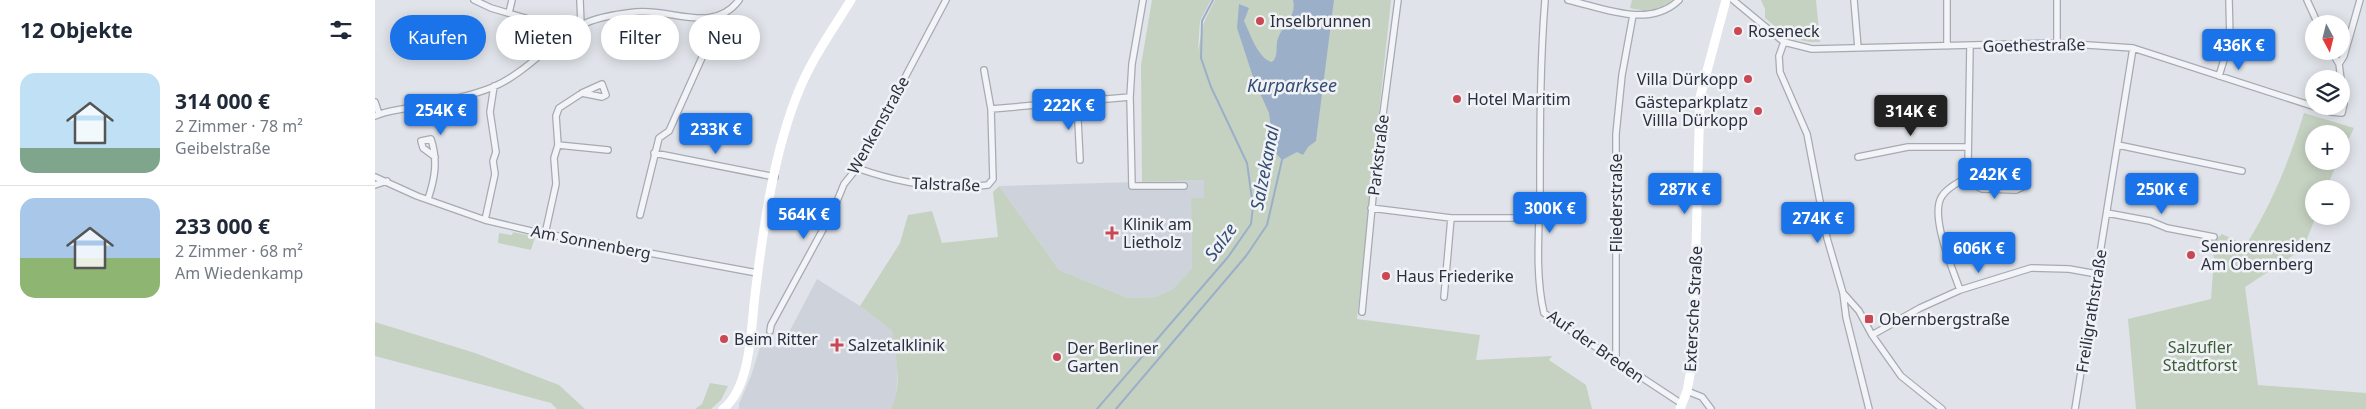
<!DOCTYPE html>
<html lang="de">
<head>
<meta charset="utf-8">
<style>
  :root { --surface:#fff; --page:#f2f2f3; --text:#1f2937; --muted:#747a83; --line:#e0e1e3; --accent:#1a73e8 }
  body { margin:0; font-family:"Noto Sans",sans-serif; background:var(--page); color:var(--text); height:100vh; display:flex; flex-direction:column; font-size:19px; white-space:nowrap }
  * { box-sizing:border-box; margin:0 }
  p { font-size:16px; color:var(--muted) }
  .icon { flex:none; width:28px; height:28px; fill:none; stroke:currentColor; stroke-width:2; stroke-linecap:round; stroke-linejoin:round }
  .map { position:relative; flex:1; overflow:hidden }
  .panel { display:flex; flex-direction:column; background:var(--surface); width:375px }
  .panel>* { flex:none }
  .hud { position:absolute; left:15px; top:15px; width:475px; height:45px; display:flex; gap:10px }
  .needle { width:32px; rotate:173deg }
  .controls { position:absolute; left:1930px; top:15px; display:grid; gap:10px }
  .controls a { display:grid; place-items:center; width:45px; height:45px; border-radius:50%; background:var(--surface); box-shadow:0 2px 12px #0003; font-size:25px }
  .price { position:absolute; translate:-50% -42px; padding:0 11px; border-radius:5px; background:var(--accent); color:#fff; font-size:16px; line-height:32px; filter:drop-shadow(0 1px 2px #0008) }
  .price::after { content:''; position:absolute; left:50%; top:30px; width:15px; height:11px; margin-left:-8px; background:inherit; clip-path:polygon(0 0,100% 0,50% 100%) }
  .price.current { background:#222; color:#fff }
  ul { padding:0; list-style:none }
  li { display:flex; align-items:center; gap:15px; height:125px; padding:0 20px }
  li+li { border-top:1px solid var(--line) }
  li span { display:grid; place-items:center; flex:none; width:140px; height:100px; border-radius:15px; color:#555 }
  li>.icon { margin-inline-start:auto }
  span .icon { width:60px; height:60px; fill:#fffc; stroke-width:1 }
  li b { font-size:21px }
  h2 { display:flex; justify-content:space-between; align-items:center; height:60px; padding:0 20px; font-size:21px }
  .pill { padding:0 18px; border-radius:22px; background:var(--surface); box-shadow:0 2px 12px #0003; font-size:18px; line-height:45px }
  .pill.current { background:var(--accent); color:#fff }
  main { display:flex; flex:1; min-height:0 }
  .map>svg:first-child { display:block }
  .built { fill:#ced2db }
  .green { fill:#c5d2c1 }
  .water { fill:#9cafc8 }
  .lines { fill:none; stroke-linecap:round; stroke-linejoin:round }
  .stream { stroke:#9cafc8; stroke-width:2 }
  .minor-casing { stroke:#a5aab3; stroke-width:8 }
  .minor { stroke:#f3f4f7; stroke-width:5.5 }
  .secondary { stroke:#fff; stroke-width:9 }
  .poi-dot { fill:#cb4754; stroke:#f0f2f6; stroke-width:2 }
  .labels { text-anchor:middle; stroke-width:5; stroke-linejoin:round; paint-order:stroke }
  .poi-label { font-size:16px; fill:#293040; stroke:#f0f2f6; text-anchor:start }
  .street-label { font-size:16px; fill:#293040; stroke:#f0f2f6 }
  .park-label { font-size:16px; fill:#3c5b37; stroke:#f0f2f6 }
  .water-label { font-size:18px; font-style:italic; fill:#344d73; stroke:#f0f2f6 }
</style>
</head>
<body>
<main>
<section class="panel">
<h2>12 Objekte<svg class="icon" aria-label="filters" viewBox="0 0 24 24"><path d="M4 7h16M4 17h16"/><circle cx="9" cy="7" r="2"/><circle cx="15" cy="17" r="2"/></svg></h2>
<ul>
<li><span style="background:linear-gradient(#bfe0f5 75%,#7fa58c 0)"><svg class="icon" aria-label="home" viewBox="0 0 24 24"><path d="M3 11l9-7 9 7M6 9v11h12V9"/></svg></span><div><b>314 000 €</b><p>2 Zimmer · 78 m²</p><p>Geibelstraße</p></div></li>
<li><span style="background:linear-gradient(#a9c7e8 60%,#8fb573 0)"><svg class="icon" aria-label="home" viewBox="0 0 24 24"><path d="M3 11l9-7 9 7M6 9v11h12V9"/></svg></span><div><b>233 000 €</b><p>2 Zimmer · 68 m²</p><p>Am Wiedenkamp</p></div></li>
</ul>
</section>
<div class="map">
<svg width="1991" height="409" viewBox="0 0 1991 409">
  <rect width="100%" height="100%" fill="#e0e3e9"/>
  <!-- built -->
  <path class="built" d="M 829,180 L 829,198 L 816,198 L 817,268 L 798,289 L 781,297 L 753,298 L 684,270 L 624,186 Z
    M 442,279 L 485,306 L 517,331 L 523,366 L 521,399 L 516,409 L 364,409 L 364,404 L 376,376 L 386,344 L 403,347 L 411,338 Z"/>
  <!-- green -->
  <path class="green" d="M 777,0 L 836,0 L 825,21 L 823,51 L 829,22 L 840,0 L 1016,0 L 982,319 L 1105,335 L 1101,360 L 1177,356 L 1174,360 L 1211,385 L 1217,409 L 516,409 C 528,385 521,356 517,331 L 485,306 L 525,243 L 533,215 L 557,211 L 567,243 L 623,237 L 618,192 L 624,186 L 684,270 L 753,298 L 781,297 L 798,289 L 817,268 L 816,198 L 829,198 L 829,180 L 767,182 L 766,65 Z
    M 1257,0 L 1297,0 C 1283,11 1272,12 1255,8 Z
    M 1386,0 L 1441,0 L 1445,42 C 1421,43 1407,33 1390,18 L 1390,9 Z
    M 1929,113 L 1979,128 L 1966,155 L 1966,134 L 1939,134 L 1939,161 L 1963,161 L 1951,189 L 1939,189 L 1939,216 L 1941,216 L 1928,249 L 1870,287 L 1883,385 L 1991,393 L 1991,409 L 1761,409 L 1753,319 L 1836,299 L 1839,258 L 1835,245 L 1847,234 L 1871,245 C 1898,202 1914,161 1929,113 Z
    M 138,232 L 160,237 L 156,250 L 123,243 L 124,233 L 137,235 Z
    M 0,322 L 100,353 L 184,385 L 210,409 L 182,409 L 176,403 L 0,356 Z
    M 335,383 L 353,386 L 346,400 L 336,409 L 320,409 L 327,404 Z"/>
  <!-- water -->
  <path class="water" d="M 918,0 L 959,0 L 941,141 L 933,147 L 928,155 L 922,152 L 907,160 L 899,151 L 894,113 L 879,80 L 862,28 L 864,4 L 874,8 L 869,21 C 875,33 883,59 897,62 C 905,55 899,45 904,36 C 909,23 922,16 918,0 Z"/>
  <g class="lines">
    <!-- stream -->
    <path class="stream" d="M 722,409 L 853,257 L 876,224 L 878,206 L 872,163 L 836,87 L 826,58 L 827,21 L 838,0
      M 741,409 L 871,256 L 892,225 L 907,160"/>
    <defs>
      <path id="minor" d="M 99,0 L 116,8 L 167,23 L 178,44
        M 205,0 L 206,25
        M 768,0 L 757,64 L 755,97 L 757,186 L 809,186
        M 1170,0 C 1165,64 1165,127 1165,191 C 1164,231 1160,275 1169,313 L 1307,404
        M 1193,0 C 1228,8 1274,29 1304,0
        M 1358,0 L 1409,42 L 1437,49 L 1682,43 L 1758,48 L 1956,112 L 1967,113 L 1969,104 L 1966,82
        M 1479,0 L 1483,48
        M 1572,0 L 1572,46
        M 1932,0 L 1943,24
        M 134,13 L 137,0
        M 1409,42 L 1404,56 L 1405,72 L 1432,134 L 1452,238 L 1468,293 L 1484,311 L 1497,335 L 1526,376 L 1567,409
        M 1682,43 L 1682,0
        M 1956,51 L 1964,64 L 1966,79
        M 1964,64 L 1969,56 L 1985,0
        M 609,70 L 616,109
        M 1844,76 L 1855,40 L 1854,0
        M 702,101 L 705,160
        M 0,102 L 4,114
        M 0,116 C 10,111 22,110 33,108 C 62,102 91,98 118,87 C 151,73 174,43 205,26 C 220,17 243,14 261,12 C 296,8 338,35 364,0
        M 183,145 L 233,150
        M 1743,145 L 1867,171
        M 279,153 L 400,177
        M 1483,157 L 1533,147 L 1593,147
        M 482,168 C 524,183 568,191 613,185 L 618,179 L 616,109 L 755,97
        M 0,177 L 42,196 L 110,220 L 156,231 L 382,273
        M 1589,179 L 1607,189 L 1641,190 L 1652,185
        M 0,185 L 12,181
        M 53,199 C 60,178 63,161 56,139 L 46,141 L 48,148 L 60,157
        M 996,208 L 1076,218 L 1164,218
        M 1732,213 L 1775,221 L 1792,228 L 1839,237
        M 265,215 L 284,138 L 294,131 L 338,33 L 337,19
        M 110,220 L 120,174 L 118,161 L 121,152 L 115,112 L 119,86
        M 170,234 L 181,184 L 179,158 L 183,145 L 181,116 L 184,108 L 207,93 L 227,84 L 231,95 L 227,97 L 207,93
        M 1585,290 C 1578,270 1554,215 1567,196 C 1572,188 1581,184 1589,179 L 1593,164 L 1595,46
        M 1468,293 L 1471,317 L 1494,409
        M 1069,297 L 1076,218
        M 987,312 L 1000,175 L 1023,0
        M 395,331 L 396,325 L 458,211 L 469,184 L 482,168 L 571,0
        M 1497,335 L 1545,308 L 1585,290 L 1656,268 L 1694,269 L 1722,274
        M 1241,362 L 1241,134 L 1247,75 L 1258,15
        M 1312,391 L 1327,397 L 1336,409
        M 1700,409 L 1758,48"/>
    </defs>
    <!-- minor casing -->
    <use href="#minor" class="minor-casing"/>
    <!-- minor -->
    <use href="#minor" class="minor"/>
    <!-- secondary -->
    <path class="secondary" d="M 348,409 C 376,388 376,327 380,295 C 388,229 399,149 425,88 C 438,57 458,29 476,0
      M 1305,409 L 1312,391 L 1318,358 L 1325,97 L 1351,0"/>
  </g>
  <!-- markers -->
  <g class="poi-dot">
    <circle cx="885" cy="21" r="5"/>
    <circle cx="1363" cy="31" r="5"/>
    <circle cx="1373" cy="79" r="5"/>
    <circle cx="1082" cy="99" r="5"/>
    <circle cx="1383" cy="111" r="5"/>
    <path d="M734.5 225.5h5v5h5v5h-5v5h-5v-5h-5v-5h5z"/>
    <circle cx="1816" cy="255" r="5"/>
    <circle cx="1011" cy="276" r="5"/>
    <rect x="1489" y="314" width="10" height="10" rx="2.5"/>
    <circle cx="349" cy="339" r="5"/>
    <path d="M459.5 337.5h5v5h5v5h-5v5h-5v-5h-5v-5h5z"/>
    <circle cx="682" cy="357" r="5"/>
  </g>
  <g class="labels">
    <!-- poi labels -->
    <g class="poi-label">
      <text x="895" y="27">Inselbrunnen</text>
      <text x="1373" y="37">Roseneck</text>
      <text x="1363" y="85" text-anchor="end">Villa Dürkopp</text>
      <text x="1092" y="105">Hotel Maritim</text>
      <text x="1373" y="108" text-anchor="end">Gästeparkplatz<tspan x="1373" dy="18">Villla Dürkopp</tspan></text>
      <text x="748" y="230">Klinik am<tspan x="748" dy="18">Lietholz</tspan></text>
      <text x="1826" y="252">Seniorenresidenz<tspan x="1826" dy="18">Am Obernberg</tspan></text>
      <text x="1021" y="282">Haus Friederike</text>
      <text x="1504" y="325">Obernbergstraße</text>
      <text x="359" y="345">Beim Ritter</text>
      <text x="473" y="351">Salzetalklinik</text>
      <text x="692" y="354">Der Berliner<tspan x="692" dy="18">Garten</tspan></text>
    </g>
    <!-- street labels -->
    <g class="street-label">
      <text transform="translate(1659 45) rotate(-1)" y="6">Goethestraße</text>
      <text transform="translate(503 125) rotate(-61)" y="6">Wenkenstraße</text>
      <text transform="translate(1003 155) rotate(-83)" y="6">Parkstraße</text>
      <text transform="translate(571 184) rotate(2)" y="6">Talstraße</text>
      <text transform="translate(1241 203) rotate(-90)" y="6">Fliederstraße</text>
      <text transform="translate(216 242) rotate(11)" y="6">Am Sonnenberg</text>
      <text transform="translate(1318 309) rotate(-87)" y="6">Extersche Straße</text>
      <text transform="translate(1716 311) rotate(-81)" y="6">Freiligrathstraße</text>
      <text transform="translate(1221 346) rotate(35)" y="6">Auf der Breden</text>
    </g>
    <!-- park labels -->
    <g class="park-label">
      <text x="1825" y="353">Salzufler<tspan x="1825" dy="18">Stadtforst</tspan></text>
    </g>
    <!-- water labels -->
    <g class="water-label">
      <text x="917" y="92">Kurparksee</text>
      <text transform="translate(890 168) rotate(-79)" y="6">Salzekanal</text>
      <text transform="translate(846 242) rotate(-54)" y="6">Salze</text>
    </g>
  </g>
</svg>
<div class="controls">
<a><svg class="needle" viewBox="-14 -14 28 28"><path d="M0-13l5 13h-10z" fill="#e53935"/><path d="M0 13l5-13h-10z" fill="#747a83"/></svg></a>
<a><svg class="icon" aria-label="layers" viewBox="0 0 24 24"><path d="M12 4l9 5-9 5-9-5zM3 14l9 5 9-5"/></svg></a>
<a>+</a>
<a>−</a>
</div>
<b class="price" style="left:1864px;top:71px">436K €</b>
<b class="price" style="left:694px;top:131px">222K €</b>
<b class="price" style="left:66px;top:136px">254K €</b>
<b class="price current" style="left:1536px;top:137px">314K €</b>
<b class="price" style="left:341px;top:155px">233K €</b>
<b class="price" style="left:1620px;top:200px">242K €</b>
<b class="price" style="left:1310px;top:215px">287K €</b>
<b class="price" style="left:1787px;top:215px">250K €</b>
<b class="price" style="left:1175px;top:234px">300K €</b>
<b class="price" style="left:429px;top:240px">564K €</b>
<b class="price" style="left:1443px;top:244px">274K €</b>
<b class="price" style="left:1604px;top:274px">606K €</b>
<div class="hud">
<a class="pill current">Kaufen</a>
<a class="pill">Mieten</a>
<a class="pill">Filter</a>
<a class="pill">Neu</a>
</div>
</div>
</main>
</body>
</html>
